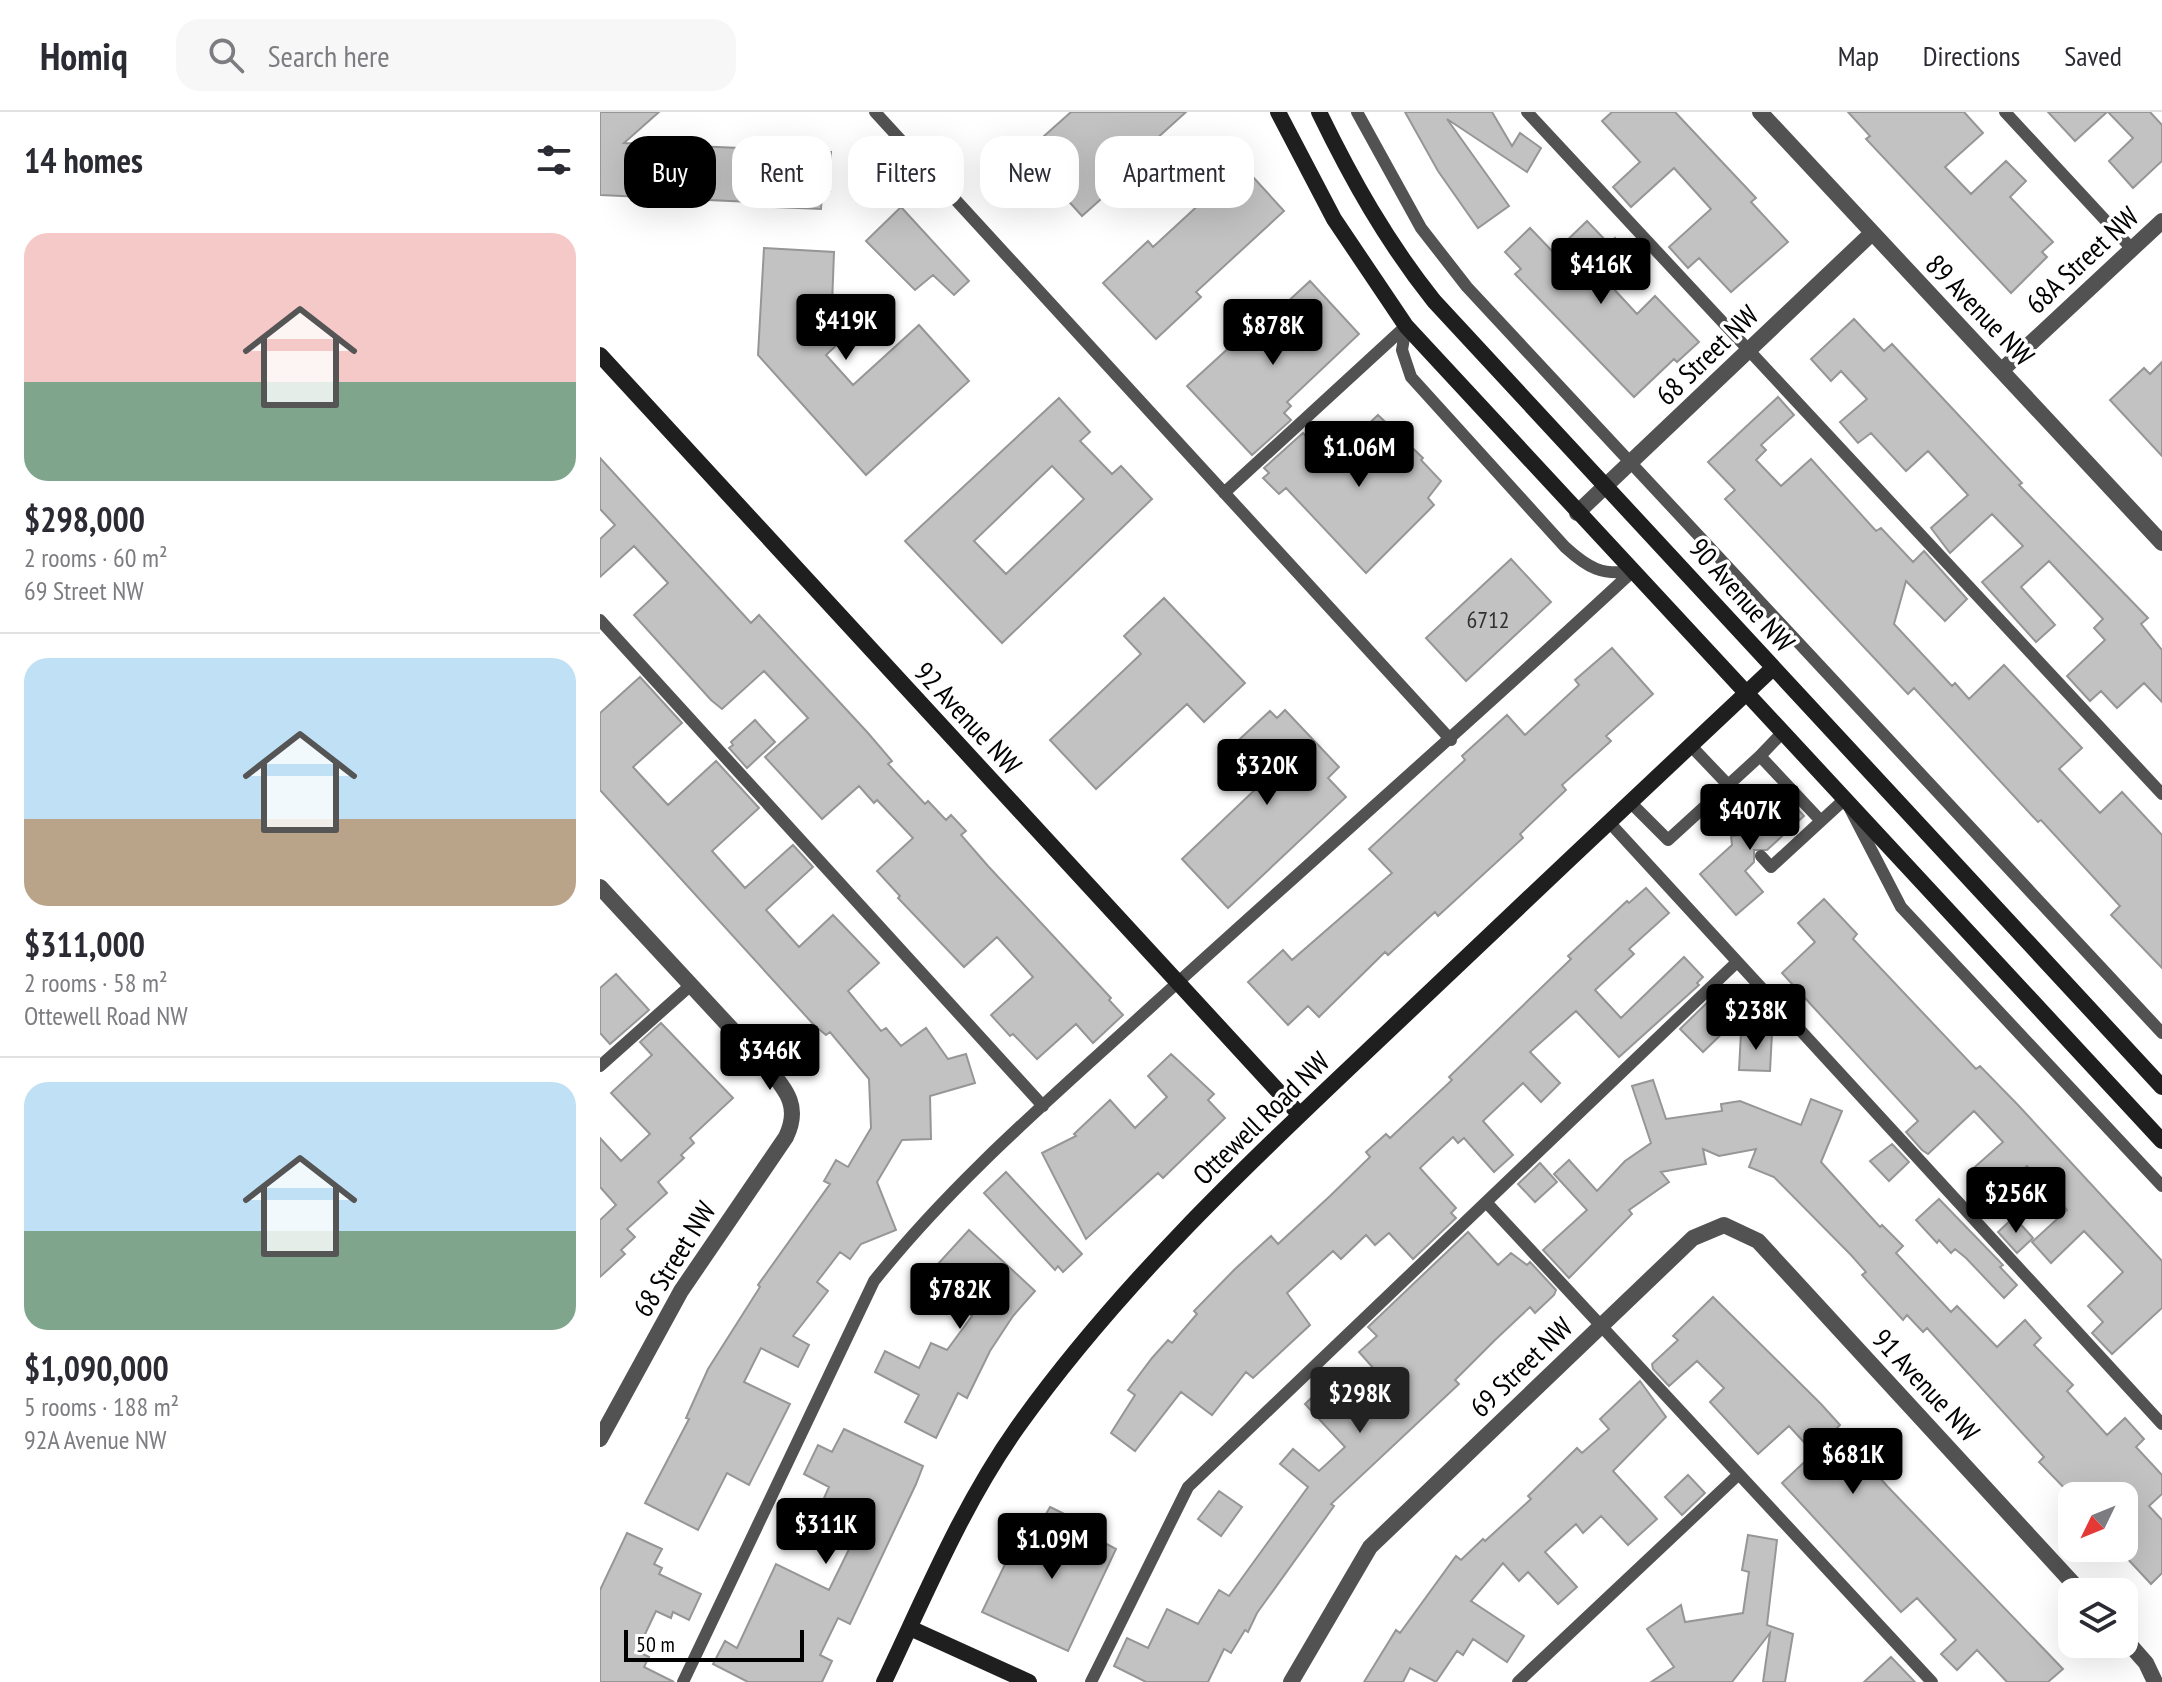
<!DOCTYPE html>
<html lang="en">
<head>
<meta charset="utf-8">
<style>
  :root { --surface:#fff; --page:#f7f7f7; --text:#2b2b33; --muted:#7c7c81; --line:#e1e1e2; --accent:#000 }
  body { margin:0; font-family:"PT Sans Narrow",sans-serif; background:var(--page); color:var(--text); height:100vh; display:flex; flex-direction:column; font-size:30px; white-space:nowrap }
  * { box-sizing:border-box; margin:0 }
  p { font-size:26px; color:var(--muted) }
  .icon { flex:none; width:44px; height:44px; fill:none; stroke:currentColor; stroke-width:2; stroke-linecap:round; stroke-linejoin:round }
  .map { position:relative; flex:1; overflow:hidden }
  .sheet { display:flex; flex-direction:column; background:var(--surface); width:600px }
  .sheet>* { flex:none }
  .hud { position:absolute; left:24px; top:24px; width:760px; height:72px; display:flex; gap:16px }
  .needle { width:52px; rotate:227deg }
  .buttons { position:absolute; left:1458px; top:1370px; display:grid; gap:16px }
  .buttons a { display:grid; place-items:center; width:80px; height:80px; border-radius:16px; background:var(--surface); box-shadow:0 8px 32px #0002; font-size:40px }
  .scale { position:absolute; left:24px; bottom:20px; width:180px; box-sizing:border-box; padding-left:8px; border:4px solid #000; border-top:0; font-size:22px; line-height:28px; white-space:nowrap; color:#000; -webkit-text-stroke:6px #fff; paint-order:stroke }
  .price { position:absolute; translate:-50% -68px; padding:0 18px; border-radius:8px; background:var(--accent); color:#fff; font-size:26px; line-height:52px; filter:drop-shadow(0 2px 4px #0008) }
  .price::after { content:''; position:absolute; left:50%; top:48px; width:24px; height:18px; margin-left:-12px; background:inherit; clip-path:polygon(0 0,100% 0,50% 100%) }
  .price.on { background:#222; color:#fff }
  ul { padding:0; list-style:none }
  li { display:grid; align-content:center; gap:16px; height:424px; padding:0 24px }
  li+li { border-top:2px solid var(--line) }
  li span { display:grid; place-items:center; height:248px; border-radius:24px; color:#555 }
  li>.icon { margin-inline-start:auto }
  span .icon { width:144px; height:144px; fill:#fffc; stroke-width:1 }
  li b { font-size:34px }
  h2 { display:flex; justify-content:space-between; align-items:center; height:96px; padding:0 24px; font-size:34px }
  .tag { padding:0 28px; border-radius:24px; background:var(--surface); box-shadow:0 8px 32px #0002; font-size:28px; line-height:72px }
  .tag.on { background:var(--accent); color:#fff }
  header { display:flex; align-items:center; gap:48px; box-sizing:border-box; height:112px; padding:0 40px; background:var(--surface); border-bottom:2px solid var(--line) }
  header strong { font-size:38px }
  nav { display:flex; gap:44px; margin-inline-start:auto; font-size:28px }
  .search { width:560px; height:72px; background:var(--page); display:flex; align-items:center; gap:20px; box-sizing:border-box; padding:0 28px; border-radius:24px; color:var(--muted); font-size:30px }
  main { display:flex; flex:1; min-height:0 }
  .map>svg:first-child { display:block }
  .building { fill:#c2c2c2; stroke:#969696; stroke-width:2; fill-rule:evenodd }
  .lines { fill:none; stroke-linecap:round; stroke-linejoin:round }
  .lane { stroke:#525252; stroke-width:12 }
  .street { stroke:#525252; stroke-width:16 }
  .secondary { stroke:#1f1f1f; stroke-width:16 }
  .labels { text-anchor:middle; stroke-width:7; stroke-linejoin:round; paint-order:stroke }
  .number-label { font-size:24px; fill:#303030 }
  .street-label { font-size:28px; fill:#000; stroke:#fff }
</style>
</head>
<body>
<header>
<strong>Homiq</strong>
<div class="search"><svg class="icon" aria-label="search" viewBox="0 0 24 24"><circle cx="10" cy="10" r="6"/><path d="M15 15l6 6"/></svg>Search here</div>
<nav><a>Map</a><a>Directions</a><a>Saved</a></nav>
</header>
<main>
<section class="sheet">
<h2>14 homes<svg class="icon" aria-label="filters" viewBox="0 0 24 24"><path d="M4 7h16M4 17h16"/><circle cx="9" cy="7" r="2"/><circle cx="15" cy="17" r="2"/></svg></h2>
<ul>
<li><span style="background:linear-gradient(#f6c9c9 60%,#7fa58c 0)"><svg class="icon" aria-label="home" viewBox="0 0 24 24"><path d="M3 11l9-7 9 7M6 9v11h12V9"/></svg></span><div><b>$298,000</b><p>2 rooms · 60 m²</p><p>69 Street NW</p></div></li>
<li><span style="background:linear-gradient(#bfe0f5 65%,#b9a48a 0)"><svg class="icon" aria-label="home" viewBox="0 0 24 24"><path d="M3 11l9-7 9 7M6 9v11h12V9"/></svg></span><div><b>$311,000</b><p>2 rooms · 58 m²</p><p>Ottewell Road NW</p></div></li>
<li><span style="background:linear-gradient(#bfe0f5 60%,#7fa58c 0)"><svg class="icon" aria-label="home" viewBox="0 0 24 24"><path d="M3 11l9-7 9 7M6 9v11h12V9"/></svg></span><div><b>$1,090,000</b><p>5 rooms · 188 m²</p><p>92A Avenue NW</p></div></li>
</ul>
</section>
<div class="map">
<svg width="1562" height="1570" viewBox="0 0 1562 1570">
  <rect width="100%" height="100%" fill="#fff"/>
  <!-- building -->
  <path class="building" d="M 0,0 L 59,0 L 24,31 L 231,40 L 230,79 L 222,83 L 221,97 L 151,94 L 151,90 L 0,83 Z
    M 471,0 L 586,0 L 523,57 L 528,63 L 482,104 L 425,41 Z
    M 805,0 L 892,0 L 912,34 L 920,21 L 941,36 L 927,60 L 847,7 L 909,94 L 878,116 L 838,59 Z
    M 1012,0 L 1075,0 L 1156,86 L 1151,90 L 1188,130 L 1131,180 L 1099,146 L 1088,156 L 1069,135 L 1111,97 L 1074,56 L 1031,95 L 1013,75 L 1040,50 L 1002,9 Z
    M 1248,0 L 1364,0 L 1383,21 L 1345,55 L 1371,82 L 1406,49 L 1426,69 L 1410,85 L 1453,130 L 1442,140 L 1447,145 L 1411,181 L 1266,27 L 1270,24 Z
    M 1448,0 L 1507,0 L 1475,29 Z
    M 1508,0 L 1550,0 L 1562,13 L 1562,49 L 1533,76 L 1509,49 L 1533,26 Z
    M 642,53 L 684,99 L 596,180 L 601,185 L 556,227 L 503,171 L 548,129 L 553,135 Z
    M 301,95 L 369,169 L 354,183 L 333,163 L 315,178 L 266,129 Z
    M 987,109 L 1009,132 L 1015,126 L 1031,143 L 1011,162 L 1018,170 L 1012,175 L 1037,202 L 1055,184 L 1099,230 L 1077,250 L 1074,247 L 1034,285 L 915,162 L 921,157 L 905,140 L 930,116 L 954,141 Z
    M 164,136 L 234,140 L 231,219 L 240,230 L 226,243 L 253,273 L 319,213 L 369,269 L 266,363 L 158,243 Z
    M 710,169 L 759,222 L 687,290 L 691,294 L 684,301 L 691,308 L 652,343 L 587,274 L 632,233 L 636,237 L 642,232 Z
    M 1254,207 L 1284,239 L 1292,232 L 1422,371 L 1419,373 L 1548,506 L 1541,512 L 1562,538 L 1562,590 L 1544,571 L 1517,596 L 1501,579 L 1490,589 L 1467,564 L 1505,528 L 1494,516 L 1503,507 L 1449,449 L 1421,475 L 1455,513 L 1436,530 L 1382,470 L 1423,434 L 1392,402 L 1350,441 L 1331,416 L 1368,383 L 1328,339 L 1306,359 L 1271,321 L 1258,331 L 1240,310 L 1267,287 L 1241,259 L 1231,269 L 1211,247 Z
    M 1562,250 L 1562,344 L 1510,288 L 1544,256 L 1550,262 Z
    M 1178,285 L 1194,303 L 1161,333 L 1166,338 L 1156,348 L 1181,374 L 1211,347 L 1276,419 L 1281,416 L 1313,450 L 1324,439 L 1367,487 L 1345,509 L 1306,469 L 1294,512 L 1352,574 L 1355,571 L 1369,587 L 1404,553 L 1482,636 L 1459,657 L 1500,701 L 1522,680 L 1562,723 L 1562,856 L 1511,803 L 1520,794 L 1441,708 L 1438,710 L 1314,576 L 1308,582 L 1125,387 L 1135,378 L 1108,350 Z
    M 459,286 L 490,320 L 480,329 L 512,362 L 521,354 L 552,387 L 402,531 L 305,429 ZM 452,354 L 484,387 L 406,462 L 374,429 Z
    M 778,303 L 823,346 L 821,348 L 841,369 L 828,386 L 834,393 L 766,461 L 686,376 L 679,382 L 663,366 L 669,361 L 664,356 L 703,321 L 718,337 L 725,331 L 736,343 Z
    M 0,346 L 151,511 L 159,503 L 268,621 L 292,649 L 288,652 L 325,692 L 328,689 L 346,708 L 351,703 L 366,719 L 361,723 L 388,754 L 511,886 L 509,888 L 523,903 L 493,931 L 476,912 L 437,947 L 413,922 L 410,924 L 391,903 L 433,865 L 397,825 L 364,855 L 298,786 L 300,784 L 277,759 L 313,726 L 277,688 L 274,691 L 259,674 L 222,707 L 165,645 L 208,606 L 164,559 L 122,597 L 111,588 L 34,503 L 68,471 L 34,434 L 0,465 L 0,427 L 15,413 L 0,397 Z
    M 911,447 L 951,490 L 866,569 L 826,526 Z
    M 564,486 L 645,571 L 604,610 L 587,592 L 496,677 L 450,628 L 541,542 L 524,524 Z
    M 1012,536 L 1053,582 L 1006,624 L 1011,629 L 962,673 L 966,678 L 920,722 L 923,726 L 838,804 L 835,800 L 788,843 L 785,840 L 719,905 L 708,894 L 688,913 L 648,870 L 683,838 L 692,848 L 792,761 L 769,737 L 865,648 L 862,644 L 907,603 L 925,623 L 979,573 L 975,568 Z
    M 40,565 L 82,611 L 33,655 L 68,693 L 116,649 L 159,696 L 112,739 L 145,776 L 193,733 L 213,755 L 166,798 L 199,835 L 233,803 L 279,851 L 248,879 L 281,919 L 286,916 L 301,934 L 326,916 L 348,947 L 366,942 L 375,971 L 330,984 L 331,1027 L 302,1028 L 277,1070 L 296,1118 L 261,1132 L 250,1147 L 240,1140 L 217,1170 L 228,1179 L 193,1224 L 209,1233 L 198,1255 L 161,1236 L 144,1270 L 190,1292 L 149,1373 L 127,1361 L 98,1418 L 45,1391 L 89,1307 L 86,1306 L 108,1257 L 160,1175 L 158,1173 L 230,1072 L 224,1069 L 236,1048 L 248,1055 L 271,1016 L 269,967 L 230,920 L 226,923 L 214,913 L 0,678 L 0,601 Z
    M 685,598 L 739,655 L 728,666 L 746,685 L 628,796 L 582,747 L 661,672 L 628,638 L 670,599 L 677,606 Z
    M 155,608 L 175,630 L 147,656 L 129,636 L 133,633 L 131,630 Z
    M 1179,677 L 1204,704 L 1167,738 L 1154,738 L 1154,750 L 1145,759 L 1163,780 L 1136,803 L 1100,762 L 1132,733 L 1131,724 L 1143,723 L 1142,711 L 1147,706 L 1155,709 L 1161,706 L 1161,694 Z
    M 1046,776 L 1069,801 L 1029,837 L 1034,842 L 995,878 L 1021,906 L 1084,845 L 1103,865 L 1097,871 L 1099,873 L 1019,945 L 976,899 L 930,940 L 960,971 L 941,990 L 923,971 L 883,1009 L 913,1043 L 894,1060 L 864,1026 L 858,1031 L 853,1025 L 820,1056 L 856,1096 L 851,1101 L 856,1106 L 813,1147 L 789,1121 L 775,1133 L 766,1123 L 741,1147 L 733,1139 L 687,1181 L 710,1213 L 653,1266 L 646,1260 L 612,1303 L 581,1280 L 535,1339 L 511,1321 L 535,1283 L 528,1278 L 552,1246 L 568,1228 L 572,1231 L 597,1202 L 594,1199 L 635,1157 L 671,1124 L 678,1132 L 730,1084 L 770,1045 L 766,1040 L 786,1022 L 790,1026 L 852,968 L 849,965 L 971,847 L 968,844 L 1027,789 L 1029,791 Z
    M 1224,787 L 1257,822 L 1253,827 L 1376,957 L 1380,954 L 1418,993 L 1562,1149 L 1562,1196 L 1512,1242 L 1492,1221 L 1503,1210 L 1488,1194 L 1523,1160 L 1484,1119 L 1451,1151 L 1432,1130 L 1467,1098 L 1427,1054 L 1390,1087 L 1368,1061 L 1403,1030 L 1374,999 L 1328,1042 L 1322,1038 L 1306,1020 L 1318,1009 L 1182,861 L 1215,830 L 1198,811 Z
    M 16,862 L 49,898 L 10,932 L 0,921 L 0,876 Z
    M 1112,886 L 1134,910 L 1103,940 L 1080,917 Z
    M 61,911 L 133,986 L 90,1026 L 94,1031 L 81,1043 L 84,1046 L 58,1070 L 67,1081 L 27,1117 L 35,1125 L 21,1138 L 25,1142 L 0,1165 L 0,1108 L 16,1093 L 0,1075 L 0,1026 L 21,1049 L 50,1022 L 11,981 L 52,943 L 40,930 Z
    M 1141,920 L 1172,921 L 1170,959 L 1139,958 Z
    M 571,942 L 614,982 L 608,988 L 625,1006 L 563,1066 L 558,1061 L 486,1127 L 442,1041 L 476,1024 L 474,1022 L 510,988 L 535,1016 L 567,985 L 548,964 Z
    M 1053,968 L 1066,1007 L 1122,999 L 1121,992 L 1140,989 L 1201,1013 L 1211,987 L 1242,999 L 1221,1050 L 1280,1115 L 1282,1113 L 1303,1134 L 1296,1141 L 1351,1200 L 1357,1194 L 1397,1235 L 1425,1208 L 1441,1226 L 1434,1233 L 1473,1273 L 1467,1279 L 1507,1323 L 1525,1306 L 1544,1327 L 1536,1335 L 1562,1363 L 1562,1382 L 1549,1394 L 1562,1408 L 1562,1461 L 1551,1472 L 1524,1443 L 1524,1384 L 1472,1384 L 1439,1350 L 1444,1345 L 1327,1216 L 1323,1220 L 1307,1203 L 1303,1208 L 1262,1163 L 1266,1160 L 1251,1143 L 1174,1065 L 1149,1055 L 1156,1037 L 1119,1044 L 1103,1037 L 1106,1052 L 1061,1060 L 1069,1070 L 1029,1098 L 1032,1102 L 969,1166 L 943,1138 L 987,1098 L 954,1062 L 969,1048 L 997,1079 L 1025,1049 L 1051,1031 L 1032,974 Z
    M 1292,1032 L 1309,1050 L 1289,1069 L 1270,1049 Z
    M 940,1051 L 957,1070 L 935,1090 L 918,1072 Z
    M 406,1060 L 482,1142 L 463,1160 L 458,1154 L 455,1158 L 384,1081 Z
    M 1339,1087 L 1403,1153 L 1400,1155 L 1417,1173 L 1404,1186 L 1366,1146 L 1355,1137 L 1351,1141 L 1339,1128 L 1337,1131 L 1316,1108 Z
    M 1414,1105 L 1433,1126 L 1417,1141 L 1398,1120 Z
    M 369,1118 L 435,1179 L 413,1204 L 390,1239 L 367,1286 L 358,1281 L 336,1326 L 305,1310 L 319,1283 L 275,1260 L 285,1239 L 319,1256 L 331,1231 L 347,1238 L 372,1204 L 327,1164 Z
    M 868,1120 L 898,1153 L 911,1141 L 927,1153 L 930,1150 L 956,1178 L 954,1183 L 935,1201 L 930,1195 L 895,1228 L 855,1268 L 859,1272 L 731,1392 L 734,1394 L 657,1501 L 648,1520 L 645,1518 L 631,1541 L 624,1537 L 608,1570 L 546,1570 L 514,1554 L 527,1526 L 548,1536 L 567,1497 L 598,1512 L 619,1478 L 629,1484 L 708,1375 L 680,1352 L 693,1337 L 719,1359 L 745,1335 L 705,1292 L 729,1269 L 753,1295 L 783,1267 L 759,1240 L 777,1224 L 768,1215 Z
    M 1113,1185 L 1221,1292 L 1240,1313 L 1236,1317 L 1288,1375 L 1463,1557 L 1448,1570 L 1407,1570 L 1377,1538 L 1357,1558 L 1341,1542 L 1356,1528 L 1317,1486 L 1301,1500 L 1182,1371 L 1214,1341 L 1189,1314 L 1158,1342 L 1110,1290 L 1124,1276 L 1097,1249 L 1069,1274 L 1053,1257 L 1052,1252 L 1078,1228 L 1073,1224 Z
    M 1040,1269 L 1066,1305 L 1013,1359 L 1057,1407 L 1028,1433 L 1001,1404 L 983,1421 L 976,1412 L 945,1440 L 977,1475 L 958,1492 L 928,1460 L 919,1469 L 903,1451 L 871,1489 L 924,1524 L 907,1550 L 873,1527 L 863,1543 L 857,1539 L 836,1570 L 810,1556 L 803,1570 L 764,1570 L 796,1518 L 800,1521 L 856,1444 L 861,1448 L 883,1427 L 885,1429 L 931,1387 L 928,1384 L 977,1336 L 982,1341 L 1009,1317 L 1000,1307 Z
    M 244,1317 L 323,1354 L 316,1372 L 250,1512 L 238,1506 L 220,1543 L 232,1549 L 222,1570 L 148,1570 L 113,1552 L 125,1529 L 137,1536 L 176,1452 L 229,1478 L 257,1421 L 217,1402 L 229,1375 L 204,1362 L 218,1333 L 232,1340 Z
    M 1088,1363 L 1105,1381 L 1082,1403 L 1065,1385 Z
    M 619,1379 L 642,1395 L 621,1424 L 598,1407 Z
    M 450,1395 L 489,1414 L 486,1421 L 516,1437 L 468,1539 L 382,1500 L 408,1446 L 418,1451 Z
    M 27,1421 L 62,1437 L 54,1452 L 62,1456 L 59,1462 L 101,1482 L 89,1508 L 73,1500 L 71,1506 L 56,1499 L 37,1539 L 49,1545 L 44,1555 L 74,1570 L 0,1570 L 0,1478 Z
    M 1148,1423 L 1177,1428 L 1167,1513 L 1193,1522 L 1185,1570 L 1163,1570 L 1170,1521 L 1132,1570 L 1051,1570 L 1074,1555 L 1047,1517 L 1081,1493 L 1085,1510 L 1143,1501 L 1149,1460 L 1142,1458 Z
    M 1291,1545 L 1315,1570 L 1264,1570 Z"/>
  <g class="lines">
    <!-- lane -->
    <path class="lane" d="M 275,0 L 851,628
      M 757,0 L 821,116 L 867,175 L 1562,921
      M 927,0 L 1562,682
      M 1405,0 L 1532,137
      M 806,214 L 802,238 L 811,265 L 965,435 C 988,456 1002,464 1033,459
      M 624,381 L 806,214
      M 0,508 L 443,994
      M 1091,634 L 1154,700
      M 1160,644 L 1183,620
      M 1030,690 L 1068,728 L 1160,644 L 1221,709 L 1245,687 L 1301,795 L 1562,1074
      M 1110,690 L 1136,717
      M 1009,710 L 1562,1312
      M 1161,744 L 1171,755 L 1221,709
      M 0,954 L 91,873
      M 886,1090 L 1332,1570
      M 83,1570 L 274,1169 C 355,1067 457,981 553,893 C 712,748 875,606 1033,459
      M 491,1570 L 588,1375 L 1137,850
      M 918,1570 L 1139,1362"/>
    <!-- street -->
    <path class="street" d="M 1160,0 L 1562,431
      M 1402,258 L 1562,109
      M 977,401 L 1271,122
      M 0,775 L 166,954 C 186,978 201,994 186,1025 L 81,1179 L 0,1327
      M 1524,1526 L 1546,1551 L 1555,1570
      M 691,1570 L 770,1435 L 1093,1126 L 1124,1113 L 1158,1129 L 1481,1480"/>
    <!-- secondary -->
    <path class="secondary" d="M 678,0 L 734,107 L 806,214 L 1562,1029
      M 719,0 C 752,68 787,130 834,189 L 1562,975
      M 0,243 L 700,1003
      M 310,1516 L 429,1570
      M 284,1570 C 325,1484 362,1394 417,1316 C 520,1171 651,1049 780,927 C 911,803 1041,679 1173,556"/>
  </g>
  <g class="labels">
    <!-- number labels -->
    <g class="number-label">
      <text x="888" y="516">6712</text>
    </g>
    <!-- street labels -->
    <g class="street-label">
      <text transform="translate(1482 148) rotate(-43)" y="10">68A Street NW</text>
      <text transform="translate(1380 198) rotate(46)" y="10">89 Avenue NW</text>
      <text transform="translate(1107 243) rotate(-44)" y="10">68 Street NW</text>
      <text transform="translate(1142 483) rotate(48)" y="10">90 Avenue NW</text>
      <text transform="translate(368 606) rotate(47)" y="10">92 Avenue NW</text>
      <text transform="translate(661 1006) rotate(-44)" y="10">Ottewell Road NW</text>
      <text transform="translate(74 1147) rotate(-58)" y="10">68 Street NW</text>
      <text transform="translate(921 1255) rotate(-44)" y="10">69 Street NW</text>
      <text transform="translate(1326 1273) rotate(47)" y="10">91 Avenue NW</text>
    </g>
  </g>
</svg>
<div class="buttons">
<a><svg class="needle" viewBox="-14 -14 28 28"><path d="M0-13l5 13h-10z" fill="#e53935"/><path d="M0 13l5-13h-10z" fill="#7c7c81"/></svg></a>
<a><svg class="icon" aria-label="layers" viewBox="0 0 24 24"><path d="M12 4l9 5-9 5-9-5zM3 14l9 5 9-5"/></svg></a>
</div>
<div class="scale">50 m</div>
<b class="price" style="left:1001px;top:194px">$416K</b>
<b class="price" style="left:246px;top:250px">$419K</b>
<b class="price" style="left:673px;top:255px">$878K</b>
<b class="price" style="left:759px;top:377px">$1.06M</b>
<b class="price" style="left:667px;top:695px">$320K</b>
<b class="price" style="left:1150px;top:740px">$407K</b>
<b class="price" style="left:1156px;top:940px">$238K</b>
<b class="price" style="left:170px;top:980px">$346K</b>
<b class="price" style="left:1416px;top:1123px">$256K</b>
<b class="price" style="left:360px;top:1219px">$782K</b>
<b class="price on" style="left:760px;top:1323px">$298K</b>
<b class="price" style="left:1253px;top:1384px">$681K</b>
<b class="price" style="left:226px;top:1454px">$311K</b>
<b class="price" style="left:452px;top:1469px">$1.09M</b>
<div class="hud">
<a class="tag on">Buy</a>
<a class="tag">Rent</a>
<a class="tag">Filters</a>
<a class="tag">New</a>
<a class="tag">Apartment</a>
</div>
</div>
</main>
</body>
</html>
